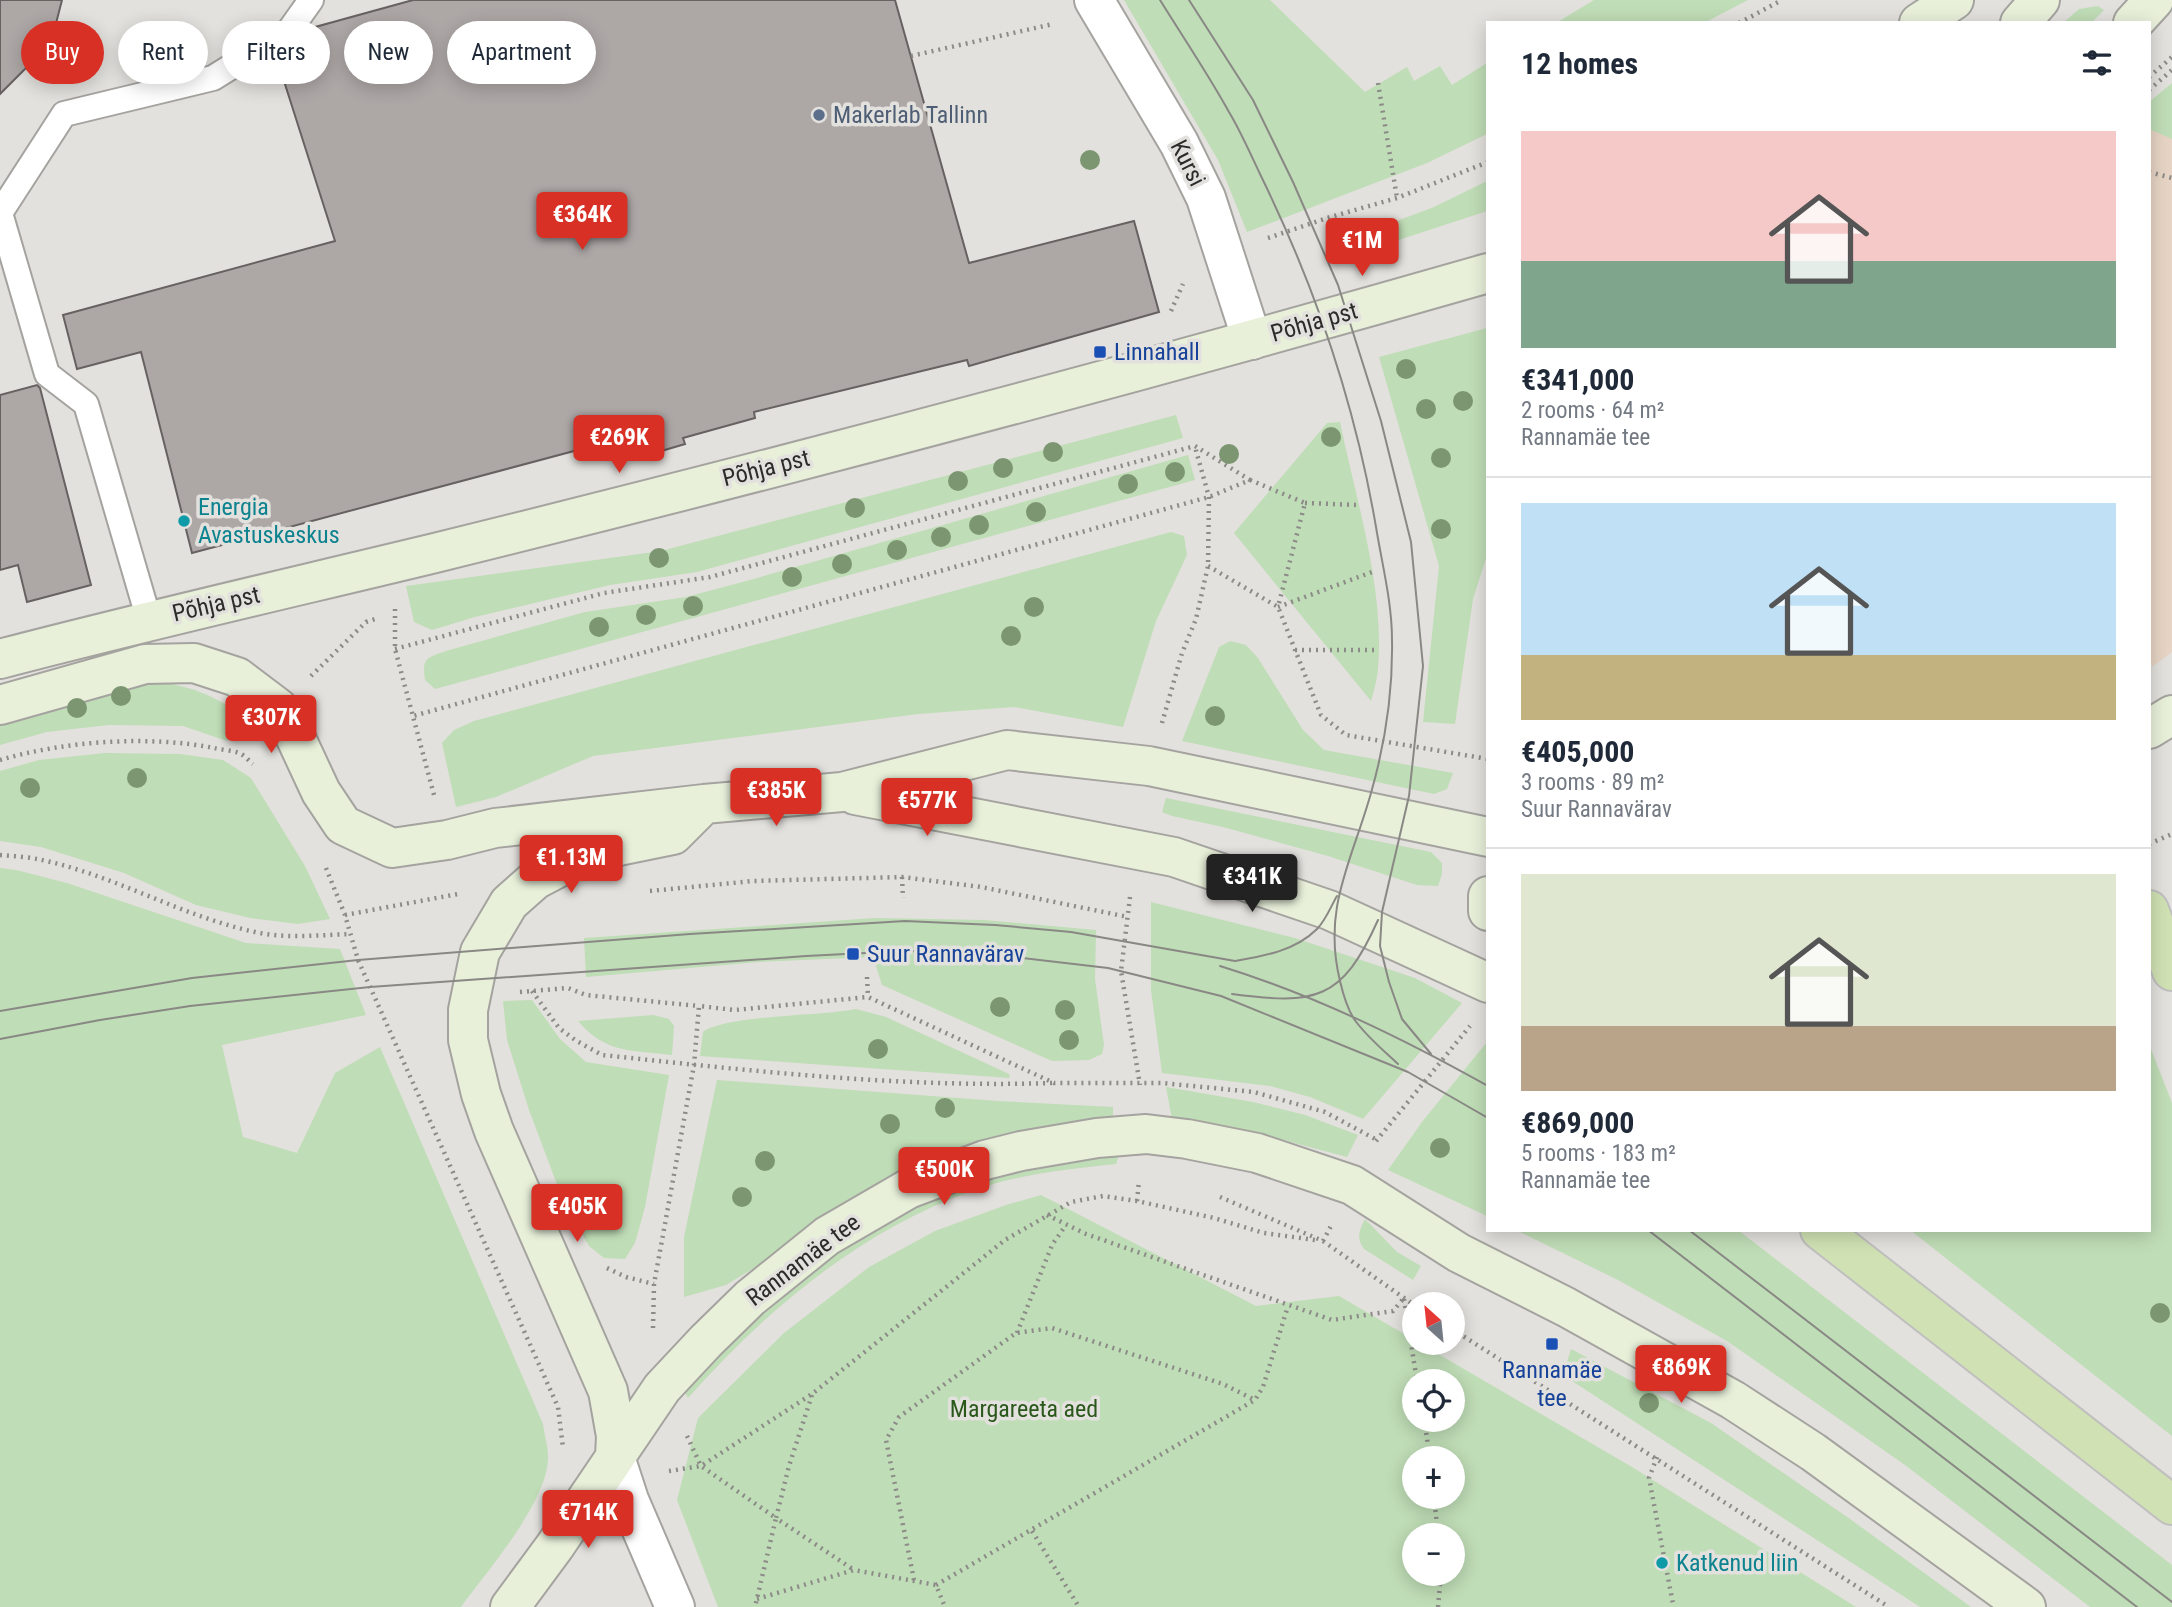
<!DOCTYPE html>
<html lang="en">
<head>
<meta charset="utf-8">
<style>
  :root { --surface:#fff; --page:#f6f6f7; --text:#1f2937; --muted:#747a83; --line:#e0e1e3; --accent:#d93025 }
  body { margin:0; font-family:"Roboto Condensed",sans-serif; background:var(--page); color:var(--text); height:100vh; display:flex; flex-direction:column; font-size:26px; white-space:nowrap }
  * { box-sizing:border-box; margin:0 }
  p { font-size:23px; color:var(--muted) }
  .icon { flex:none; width:38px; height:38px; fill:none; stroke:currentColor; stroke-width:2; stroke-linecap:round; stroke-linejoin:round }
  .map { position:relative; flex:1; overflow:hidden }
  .drawer { position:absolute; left:1486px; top:21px; width:665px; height:1211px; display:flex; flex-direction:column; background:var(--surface); border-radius:0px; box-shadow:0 4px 18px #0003 }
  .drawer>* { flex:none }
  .banner { position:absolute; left:21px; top:21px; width:665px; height:63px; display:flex; gap:14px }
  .needle { width:46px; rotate:333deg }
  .controls { position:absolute; left:1402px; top:1292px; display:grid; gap:14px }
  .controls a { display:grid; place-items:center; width:63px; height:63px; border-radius:50%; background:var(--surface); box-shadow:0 4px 18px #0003; font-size:35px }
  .price { position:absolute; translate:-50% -60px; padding:0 16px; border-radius:7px; background:var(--accent); color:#fff; font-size:23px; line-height:46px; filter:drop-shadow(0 2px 4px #0008) }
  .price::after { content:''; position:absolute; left:50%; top:42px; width:21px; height:16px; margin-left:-10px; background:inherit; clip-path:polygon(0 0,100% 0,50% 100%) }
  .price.on { background:#222; color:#fff }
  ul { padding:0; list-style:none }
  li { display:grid; align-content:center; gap:14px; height:371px; padding:0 35px }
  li+li { border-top:2px solid var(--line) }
  li span { display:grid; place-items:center; height:217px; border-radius:0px; color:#555 }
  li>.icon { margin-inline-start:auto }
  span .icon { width:126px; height:126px; fill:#fffc; stroke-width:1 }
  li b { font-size:30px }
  h2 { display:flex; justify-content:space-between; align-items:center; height:84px; padding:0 35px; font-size:30px }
  .pill { padding:0 24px; border-radius:32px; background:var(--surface); box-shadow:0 4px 18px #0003; font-size:24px; line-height:63px }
  .pill.on { background:var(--accent); color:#fff }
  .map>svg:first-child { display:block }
  .commercial { fill:#e7d4c4 }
  .green { fill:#bfddb6; fill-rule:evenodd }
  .building { fill:#ada7a6; stroke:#676261; stroke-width:2 }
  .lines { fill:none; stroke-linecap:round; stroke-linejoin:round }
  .lane-casing { stroke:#a5a39f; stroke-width:28 }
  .street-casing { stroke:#a5a39f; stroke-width:42 }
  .secondary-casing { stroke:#a5a39f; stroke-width:42 }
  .primary-casing { stroke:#c0bfbf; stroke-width:42 }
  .path { stroke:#8c8b88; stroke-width:4.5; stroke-dasharray:2 5; stroke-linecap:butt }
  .lane { stroke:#fff; stroke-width:24 }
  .street { stroke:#fff; stroke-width:38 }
  .secondary { stroke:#e8f0da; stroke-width:38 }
  .primary { stroke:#d0e2b4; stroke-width:38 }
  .tram { stroke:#898885; stroke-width:2 }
  .tree { fill:#7d9672 }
  .service-dot { fill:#5c6f8a; stroke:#e3e1dd; stroke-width:2.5 }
  .transit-dot { fill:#1a4fb4; stroke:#e3e1dd; stroke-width:2.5 }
  .culture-dot { fill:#0f9aa8; stroke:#e3e1dd; stroke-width:2.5 }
  .labels { text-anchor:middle; stroke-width:7; stroke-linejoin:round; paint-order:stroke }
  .service-label { font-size:24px; fill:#4e5e75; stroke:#e3e1dd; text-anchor:start }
  .street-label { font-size:24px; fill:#2c2b2a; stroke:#e3e1dd }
  .transit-label { font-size:24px; fill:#164399; stroke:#e3e1dd; text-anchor:start }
  .culture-label { font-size:24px; fill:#0d838f; stroke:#e3e1dd; text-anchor:start }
  .park-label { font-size:24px; fill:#2a581b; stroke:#e3e1dd }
</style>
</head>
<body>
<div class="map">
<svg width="2172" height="1607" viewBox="0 0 2172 1607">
  <rect width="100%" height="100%" fill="#e3e1dd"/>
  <!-- commercial -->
  <path class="commercial" d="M 2172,92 L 2172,652 L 2152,667 L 2149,657 L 2149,112 Z"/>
  <!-- green -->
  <path class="green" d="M 1124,0 L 1270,0 L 1365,92 L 1407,67 L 1414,81 L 1440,66 L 1452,85 L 1487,63 L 1487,134 L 1427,163 L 1247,232 L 1218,160 Z
    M 1594,0 L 1748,0 L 1704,23 L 1556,23 Z
    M 2098,6 L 2104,10 L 2091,23 L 2063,23 L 2079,9 Z
    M 2172,83 L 2172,139 L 2149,129 L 2149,102 Z
    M 1487,181 L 1487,211 L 1350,256 L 1347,244 L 1349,239 L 1434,207 Z
    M 1487,328 L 1487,555 L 1473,599 L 1455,724 L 1423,722 L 1439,566 L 1379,357 Z
    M 1176,415 L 1183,438 L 697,572 L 610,585 L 475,617 L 432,630 L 414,622 L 406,586 L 661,551 Z
    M 1340,422 C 1356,500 1385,589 1378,669 C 1377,680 1374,690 1371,701 L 1234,533 L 1327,423 Z
    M 1188,455 L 1195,480 L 435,689 L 425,680 C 422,658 426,658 446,651 L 585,612 L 686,597 L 750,580 Z
    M 1171,532 L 1184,536 L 1187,555 L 1156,621 L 1123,727 L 1014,707 L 918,714 L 593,756 L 496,797 L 456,807 L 442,743 L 454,730 L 474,721 Z
    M 1230,641 L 1246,645 L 1258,658 L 1303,730 L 1324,750 L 1453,773 L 1447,789 L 1434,794 L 1182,741 L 1219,647 Z
    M 151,681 C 194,686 211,695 247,717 L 227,741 L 183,726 L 109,725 L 47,732 L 0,745 L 0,716 Z
    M 105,753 L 180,754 L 223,760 L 251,778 L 305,866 L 330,919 L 298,924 L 250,918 L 196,905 L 124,873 L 41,847 L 0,841 L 0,771 L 39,760 Z
    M 1166,798 L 1431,852 L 1442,863 L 1442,874 L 1438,886 L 1417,885 L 1328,856 L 1223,827 L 1172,816 L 1162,812 Z
    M 0,868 L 16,870 L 67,883 L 246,943 L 340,949 L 366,1015 L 222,1045 L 243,1137 L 297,1153 L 335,1073 L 380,1047 L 543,1424 C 544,1434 548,1446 548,1456 C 549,1501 487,1571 461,1607 L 0,1607 Z
    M 1151,902 L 1295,938 L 1415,978 L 1462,1003 L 1363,1119 L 1310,1097 L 1270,1086 L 1162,1073 L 1151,990 Z
    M 875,918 L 984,920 L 1096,930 L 1095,979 L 1104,1045 L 1102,1054 L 1089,1060 L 1052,1061 L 882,985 L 873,957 L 759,962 L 586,977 L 584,938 Z
    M 532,1000 L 560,1039 L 586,1062 L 669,1075 L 645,1207 L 635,1243 L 625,1259 L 604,1258 L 589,1246 L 564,1203 L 529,1110 L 507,1040 L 503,1001 Z
    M 856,1009 L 886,1017 L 1009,1074 L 1010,1078 L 700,1056 L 703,1032 C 726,1015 822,1016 856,1009 Z
    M 653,1015 L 669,1019 L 674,1026 L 672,1055 C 632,1050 606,1054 578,1021 Z
    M 1487,1042 L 1487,1216 L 1388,1170 L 1422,1122 Z
    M 2149,1044 L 2172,1103 L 2172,1436 L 1910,1230 L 2149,1230 Z
    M 717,1080 L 998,1101 L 1113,1107 L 1113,1116 L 1037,1128 L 981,1142 L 924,1162 L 847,1200 L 759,1265 L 726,1285 L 684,1297 L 684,1237 Z
    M 1166,1087 L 1253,1102 L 1305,1115 L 1358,1135 L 1347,1157 L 1249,1131 L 1172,1119 Z
    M 1119,1155 L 1116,1164 C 1068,1169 1020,1174 974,1190 C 861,1230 767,1309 688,1398 L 683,1389 L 750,1321 L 835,1252 L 926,1200 L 973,1182 L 1062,1160 Z
    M 1041,1195 L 1256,1306 L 1339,1296 L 1632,1467 L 1856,1607 L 718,1607 L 677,1500 L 698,1418 L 784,1333 L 869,1267 L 935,1231 L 1006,1205 ZM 1414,1381 L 1452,1381 L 1452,1419 L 1414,1419 ZM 1414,1458 L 1452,1458 L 1452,1496 L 1414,1496 ZM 1414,1535 L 1452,1535 L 1452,1573 L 1414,1573 Z
    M 1365,1219 L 1397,1252 L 1421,1266 L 1413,1280 L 1364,1249 C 1356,1238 1359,1231 1365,1219 Z
    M 1516,1230 L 1738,1230 L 2172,1565 L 2172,1607 L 2090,1607 L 1905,1465 L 1727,1341 L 1618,1280 Z
    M 1571,1349 L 1711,1423 L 1850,1519 L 1971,1607 L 1920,1607 L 1572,1381 L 1566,1365 Z"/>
  <!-- building -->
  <path class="building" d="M 0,0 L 62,0 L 51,43 L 0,94 Z
    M 413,0 L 895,0 L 969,263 L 1134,221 L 1159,312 L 969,366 L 967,360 L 754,412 L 755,418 L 683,438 L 685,444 L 641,457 L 634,435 L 192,553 L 141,352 L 77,369 L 63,315 L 335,241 L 276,56 L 297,43 L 308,29 Z
    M 37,385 L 40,388 L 91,585 L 27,602 L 18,565 L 0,570 L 0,395 Z"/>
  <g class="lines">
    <defs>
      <path id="lane" d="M 149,620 L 86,404 L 47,374 L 0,213 L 64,114 L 213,78 L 289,31 L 311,0"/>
      <path id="street" d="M 1094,0 L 1179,143 L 1206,198 L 1252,340
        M 615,1457 L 629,1500 L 675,1607"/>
      <path id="secondary" d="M 1919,23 L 1954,0
        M 2020,23 L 2040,0
        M 2133,23 L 2154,0
        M 0,659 C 145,621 290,588 435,553 C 788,466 1139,373 1488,273
        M 0,705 L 145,664 L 194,663 L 237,677 L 278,708 L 293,732 L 321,792 L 343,825 L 392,848 L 447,840 L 495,828 L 704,804 L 842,792 L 1007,750 L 1149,766 L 1488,837
        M 2149,729 L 2172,715
        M 855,795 L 1174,857 L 1329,910 L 1488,983
        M 1488,896 L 1488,911
        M 615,1457 L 616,1436 L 608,1391 L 494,1131 L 481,1094 L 468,1040 L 468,1010 L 480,952 L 509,903 L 535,880 L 571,861 L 619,846 L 673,835 L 704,804
        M 510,1607 L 555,1546 L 662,1388 L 706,1341 L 750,1298 L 827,1236 L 908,1189 L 985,1160 L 1021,1151 L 1097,1138 L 1146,1134 L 1187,1139 L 1257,1153 L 1352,1185 L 1459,1253 L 1566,1307 L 1733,1400 L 1813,1452 L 2026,1607"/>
      <path id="primary" d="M 2149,910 L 2172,971
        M 1820,1230 L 2172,1505"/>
    </defs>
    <!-- lane casing -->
    <use href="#lane" class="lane-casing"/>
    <!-- street casing -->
    <use href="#street" class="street-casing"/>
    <!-- secondary casing -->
    <use href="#secondary" class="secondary-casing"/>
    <!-- primary casing -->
    <use href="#primary" class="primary-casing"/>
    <!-- path -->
    <path class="path" d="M 1739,23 L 1782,0
      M 911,56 L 1053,24
      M 2149,77 L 2172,57
      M 1378,83 L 1397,198
      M 2149,90 L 2172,70
      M 2149,172 L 2172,178
      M 1268,238 L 1327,218 L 1397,198 L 1488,162
      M 1171,311 L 1183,284
      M 1250,480 L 1305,503 L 1278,607
      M 1305,503 L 1358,505
      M 1208,566 L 1278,607 L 1321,715 L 1346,735 L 1488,759
      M 1278,607 L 1372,572
      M 395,609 L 395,649 L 434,795
      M 395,649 L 604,593 L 710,577 L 1195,446 L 1250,480 L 1209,497 L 413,716
      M 1295,650 L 1377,650
      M 311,676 L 366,622 L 378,618
      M 1162,723 L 1182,653 L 1196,619 L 1208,566 L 1209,497 L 1195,447
      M 0,760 C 65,741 148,735 214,748 C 222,750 233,750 241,754 C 245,756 249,761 253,764
      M 2149,844 L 2172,834
      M 0,855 C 14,856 29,857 42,860 C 116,876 181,916 255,932 C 285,939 320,935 351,934
      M 326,868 L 345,915 L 358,960 L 558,1407 L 563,1448
      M 902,877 L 903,898
      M 650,891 L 753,881 L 902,877 L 981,887 L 1128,917
      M 1130,897 L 1121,971 L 1140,1085
      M 345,915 L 458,894
      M 867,977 L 868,997
      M 532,991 L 559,1028 L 575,1040 L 602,1055 C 753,1071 902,1088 1053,1083
      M 520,992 L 568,988 L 586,995 L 699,1006
      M 1376,1141 L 1470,1026
      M 1220,1197 L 1323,1241 L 1414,1305
      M 1137,1201 L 1139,1181
      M 1047,1215 L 1086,1234 L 1332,1320 L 1393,1311 L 1404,1298
      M 1323,1241 L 1331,1226
      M 607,1268 L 626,1277 L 654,1284
      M 1404,1299 L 1417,1381
      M 653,1328 L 654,1284 L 694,1065 L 699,1006 L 735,1010 L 868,997 L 1054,1083 L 1162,1083 L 1254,1092 L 1325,1112 L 1377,1140
      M 1452,1329 L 1889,1607
      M 1017,1333 L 1052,1245 L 1066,1225
      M 812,1395 L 789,1466 L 776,1518 L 854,1570
      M 1424,1419 L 1430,1458
      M 687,1436 L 701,1466 L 776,1518 L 755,1607
      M 1657,1457 L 1649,1478 L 1673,1604
      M 669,1471 L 701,1466 L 812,1394 L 1005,1240 L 1071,1202 L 1103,1196 L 1137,1201 L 1214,1218 L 1264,1233 L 1315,1240
      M 1434,1496 L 1438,1535
      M 1032,1531 L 1079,1607
      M 914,1580 L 886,1440 L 899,1417 L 1016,1333 L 1052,1328 L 1223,1384 L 1255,1400
      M 936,1585 L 1255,1400 L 1263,1387 L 1288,1306
      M 757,1599 L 854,1570 L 936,1585 L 945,1607
      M 1438,1607 L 1441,1573"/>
    <!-- lane -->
    <use href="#lane" class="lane"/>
    <!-- street -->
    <use href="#street" class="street"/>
    <!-- secondary -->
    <use href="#secondary" class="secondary"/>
    <!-- primary -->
    <use href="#primary" class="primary"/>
    <!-- tram -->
    <path class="tram" d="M 1160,0 C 1183,37 1208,74 1229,112 C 1241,132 1250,153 1260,174 C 1315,286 1355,404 1376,527 C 1382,564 1392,602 1392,640 C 1393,691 1385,744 1371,793 C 1352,861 1322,908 1340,981 C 1343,994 1347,1008 1354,1019 C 1366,1036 1383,1050 1398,1064
      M 1189,0 L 1253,100 L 1293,182 L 1338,285 L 1381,421 L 1411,542 L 1423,666 L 1409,796 L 1382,912 L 1380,946 L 1389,982 L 1402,1019 L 1431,1054
      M 1220,966 C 1314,995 1402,1038 1488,1086
      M 1232,994 C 1315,1005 1342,1001 1378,920
      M 0,1011 L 192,978 L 358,960 L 690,934 L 905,921 L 995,925 L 1071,932 L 1235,961 C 1264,956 1295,951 1317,929 C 1326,920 1331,906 1337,896
      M 0,1039 L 100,1020 L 190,1006 L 370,987 L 806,956 L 905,951 L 979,953 L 1108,968 L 1221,996 L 1408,1072 L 1488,1118
      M 1648,1230 L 2137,1607
      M 1689,1230 L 2172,1602"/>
  </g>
  <!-- trees -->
  <g class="tree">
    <circle cx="1090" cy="160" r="10"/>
    <circle cx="1406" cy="369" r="10"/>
    <circle cx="1463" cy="401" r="10"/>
    <circle cx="1426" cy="409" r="10"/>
    <circle cx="1331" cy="437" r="10"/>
    <circle cx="1053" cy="452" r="10"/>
    <circle cx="1229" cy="454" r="10"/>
    <circle cx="1441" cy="458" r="10"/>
    <circle cx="1003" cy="468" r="10"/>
    <circle cx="1175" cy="472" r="10"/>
    <circle cx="958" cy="481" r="10"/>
    <circle cx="1128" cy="484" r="10"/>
    <circle cx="855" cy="508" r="10"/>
    <circle cx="1036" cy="512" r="10"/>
    <circle cx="979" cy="525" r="10"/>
    <circle cx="1441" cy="529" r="10"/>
    <circle cx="941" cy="537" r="10"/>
    <circle cx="897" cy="550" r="10"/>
    <circle cx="659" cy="558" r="10"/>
    <circle cx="842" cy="564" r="10"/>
    <circle cx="792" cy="577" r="10"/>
    <circle cx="693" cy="606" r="10"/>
    <circle cx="1034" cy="607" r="10"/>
    <circle cx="646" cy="615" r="10"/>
    <circle cx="599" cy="627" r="10"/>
    <circle cx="1011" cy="636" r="10"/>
    <circle cx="121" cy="696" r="10"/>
    <circle cx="77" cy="708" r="10"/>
    <circle cx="1215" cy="716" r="10"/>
    <circle cx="137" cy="778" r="10"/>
    <circle cx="30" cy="788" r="10"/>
    <circle cx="1000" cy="1007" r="10"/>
    <circle cx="1065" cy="1010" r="10"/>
    <circle cx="1069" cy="1040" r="10"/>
    <circle cx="878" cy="1049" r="10"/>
    <circle cx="945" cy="1108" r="10"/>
    <circle cx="890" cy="1124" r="10"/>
    <circle cx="1440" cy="1148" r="10"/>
    <circle cx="765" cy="1161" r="10"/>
    <circle cx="742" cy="1197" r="10"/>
    <circle cx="2160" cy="1313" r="10"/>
    <circle cx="1649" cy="1403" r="10"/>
  </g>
  <!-- markers -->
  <circle class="service-dot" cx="819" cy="115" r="7"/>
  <g class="transit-dot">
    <rect x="1093" y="345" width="14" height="14" rx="3.5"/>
    <rect x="846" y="947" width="14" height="14" rx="3.5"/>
    <rect x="1545" y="1337" width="14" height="14" rx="3.5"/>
  </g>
  <g class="culture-dot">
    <circle cx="184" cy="521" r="7"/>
    <circle cx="1662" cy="1563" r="7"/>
  </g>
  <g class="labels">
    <!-- service labels -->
    <g class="service-label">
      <text x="833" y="123">Makerlab Tallinn</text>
    </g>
    <!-- street labels -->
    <g class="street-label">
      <text transform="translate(1188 163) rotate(63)" y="8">Kursi</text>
      <text transform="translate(1314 322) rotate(-16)" y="8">Põhja pst</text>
      <text transform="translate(766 468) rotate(-14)" y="8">Põhja pst</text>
      <text transform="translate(216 604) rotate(-13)" y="8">Põhja pst</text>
      <text transform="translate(803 1260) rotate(-37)" y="8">Rannamäe tee</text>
    </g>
    <!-- transit labels -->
    <g class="transit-label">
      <text x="1114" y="360">Linnahall</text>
      <text x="867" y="962">Suur Rannavärav</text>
      <text x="1552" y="1378" text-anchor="middle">Rannamäe<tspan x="1552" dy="28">tee</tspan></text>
    </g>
    <!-- culture labels -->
    <g class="culture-label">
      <text x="198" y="515">Energia<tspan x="198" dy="28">Avastuskeskus</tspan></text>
      <text x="1676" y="1571">Katkenud liin</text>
    </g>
    <!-- park labels -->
    <g class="park-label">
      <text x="1024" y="1417">Margareeta aed</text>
    </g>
  </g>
</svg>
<div class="controls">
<a><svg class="needle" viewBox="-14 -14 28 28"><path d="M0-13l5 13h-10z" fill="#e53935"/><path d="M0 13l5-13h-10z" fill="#747a83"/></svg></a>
<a><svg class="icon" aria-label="locate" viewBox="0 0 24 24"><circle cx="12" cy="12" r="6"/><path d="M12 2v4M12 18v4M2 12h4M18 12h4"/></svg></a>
<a>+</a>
<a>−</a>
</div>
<b class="price" style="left:582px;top:252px">€364K</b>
<b class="price" style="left:1362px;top:278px">€1M</b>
<b class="price" style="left:619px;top:475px">€269K</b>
<b class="price" style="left:271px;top:755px">€307K</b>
<b class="price" style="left:776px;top:828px">€385K</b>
<b class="price" style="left:927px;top:838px">€577K</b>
<b class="price" style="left:571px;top:895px">€1.13M</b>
<b class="price on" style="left:1252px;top:914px">€341K</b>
<b class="price" style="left:944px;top:1207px">€500K</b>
<b class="price" style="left:577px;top:1244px">€405K</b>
<b class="price" style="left:1681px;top:1405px">€869K</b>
<b class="price" style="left:588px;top:1550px">€714K</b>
<div class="banner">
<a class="pill on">Buy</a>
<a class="pill">Rent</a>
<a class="pill">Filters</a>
<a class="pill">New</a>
<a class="pill">Apartment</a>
</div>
<section class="drawer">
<h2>12 homes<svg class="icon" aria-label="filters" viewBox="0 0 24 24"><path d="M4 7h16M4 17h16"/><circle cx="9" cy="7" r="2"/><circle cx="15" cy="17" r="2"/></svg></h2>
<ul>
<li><span style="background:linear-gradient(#f6c9c9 60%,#7fa58c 0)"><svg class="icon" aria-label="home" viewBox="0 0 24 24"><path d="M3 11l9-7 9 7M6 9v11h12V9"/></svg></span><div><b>€341,000</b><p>2 rooms · 64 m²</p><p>Rannamäe tee</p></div></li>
<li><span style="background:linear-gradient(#bfe0f5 70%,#c2b280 0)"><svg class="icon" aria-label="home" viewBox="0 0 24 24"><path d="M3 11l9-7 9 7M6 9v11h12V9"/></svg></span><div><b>€405,000</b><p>3 rooms · 89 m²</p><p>Suur Rannavärav</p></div></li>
<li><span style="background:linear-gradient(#dfe7d0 70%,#b9a48a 0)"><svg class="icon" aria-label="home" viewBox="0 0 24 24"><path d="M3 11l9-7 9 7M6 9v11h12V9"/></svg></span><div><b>€869,000</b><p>5 rooms · 183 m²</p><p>Rannamäe tee</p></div></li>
</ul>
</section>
</div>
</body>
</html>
